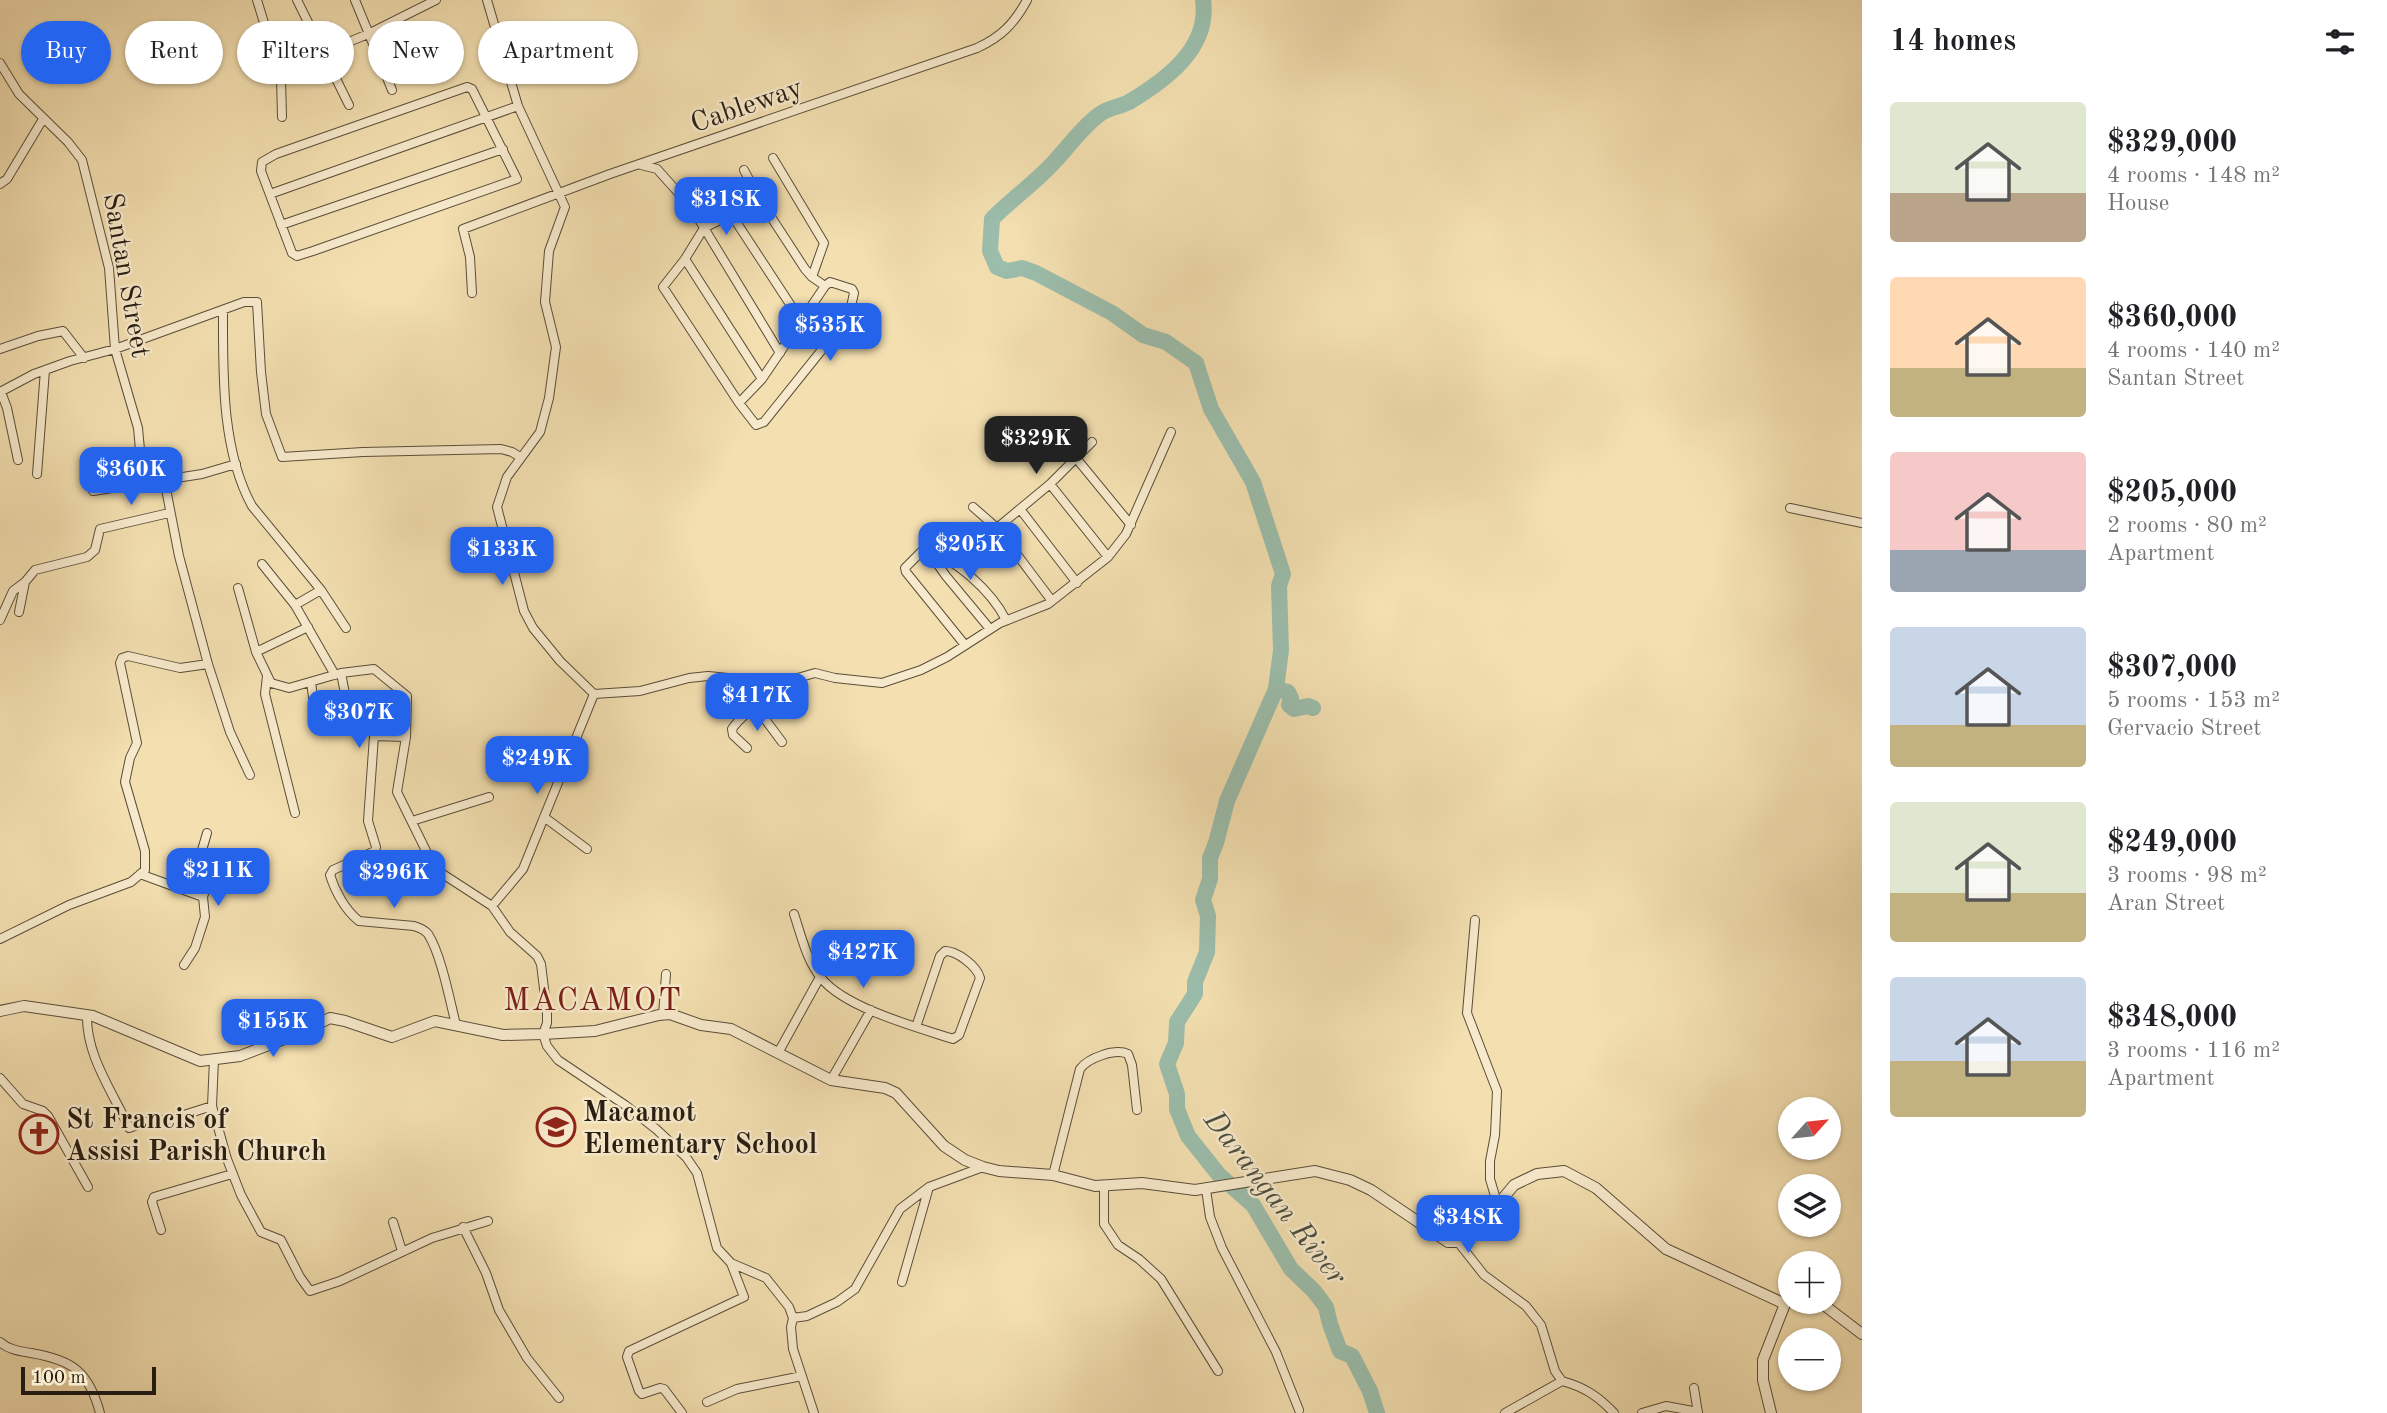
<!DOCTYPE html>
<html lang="en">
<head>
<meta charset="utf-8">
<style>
  :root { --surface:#fff; --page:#f6f6f6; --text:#202124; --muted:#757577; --accent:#2563eb }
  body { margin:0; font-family:"Old Standard TT",serif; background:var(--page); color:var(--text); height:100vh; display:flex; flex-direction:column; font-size:26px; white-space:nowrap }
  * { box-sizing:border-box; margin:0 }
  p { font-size:23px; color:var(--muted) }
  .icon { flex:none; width:38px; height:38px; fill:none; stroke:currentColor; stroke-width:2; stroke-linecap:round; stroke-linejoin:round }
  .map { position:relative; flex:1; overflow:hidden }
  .drawer { display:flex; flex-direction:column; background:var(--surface); width:525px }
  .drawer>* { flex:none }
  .top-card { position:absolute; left:21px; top:21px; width:665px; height:63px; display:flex; gap:14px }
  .needle { width:46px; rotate:63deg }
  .fabs { position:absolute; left:1778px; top:1097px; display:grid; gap:14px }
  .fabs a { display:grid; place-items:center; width:63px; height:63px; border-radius:50%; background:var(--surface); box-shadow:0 2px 5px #0004; font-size:35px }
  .scale { position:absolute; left:21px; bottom:18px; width:135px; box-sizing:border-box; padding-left:7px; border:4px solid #271d11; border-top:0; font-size:19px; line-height:24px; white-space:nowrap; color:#271d11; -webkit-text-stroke:5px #f7eacc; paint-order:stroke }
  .price { position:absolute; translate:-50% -60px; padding:0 16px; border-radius:14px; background:var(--accent); color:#fff; font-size:23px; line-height:46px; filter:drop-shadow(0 2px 4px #0008) }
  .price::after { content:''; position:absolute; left:50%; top:42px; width:21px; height:16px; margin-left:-10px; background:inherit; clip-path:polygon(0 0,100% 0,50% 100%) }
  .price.current { background:#222; color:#fff }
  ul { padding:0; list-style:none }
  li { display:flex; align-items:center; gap:21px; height:175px; padding:0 28px }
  li span { display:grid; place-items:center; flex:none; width:196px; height:140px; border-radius:7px; color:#555 }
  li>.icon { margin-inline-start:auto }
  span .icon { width:84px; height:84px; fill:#fffc; stroke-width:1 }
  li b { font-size:30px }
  h2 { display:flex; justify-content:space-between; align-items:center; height:84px; padding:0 28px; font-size:30px }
  .chip { padding:0 24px; border-radius:32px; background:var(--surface); box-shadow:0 2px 5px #0004; font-size:24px; line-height:63px }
  .chip.current { background:var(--accent); color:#fff }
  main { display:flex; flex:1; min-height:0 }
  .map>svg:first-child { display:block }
  .green { fill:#b5c390; stroke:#6e7050; stroke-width:2 }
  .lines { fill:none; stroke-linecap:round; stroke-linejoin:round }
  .river { stroke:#9bbdab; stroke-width:16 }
  .minor-casing { stroke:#5a4e39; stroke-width:10 }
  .tertiary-casing { stroke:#5a4e39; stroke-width:12 }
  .minor { stroke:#f7eacc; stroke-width:8 }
  .tertiary { stroke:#f7eacc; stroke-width:10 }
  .labels { text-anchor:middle; stroke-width:5; stroke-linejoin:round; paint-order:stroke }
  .street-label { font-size:28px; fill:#271d11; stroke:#f7eacc }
  .poi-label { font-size:28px; font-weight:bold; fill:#271d11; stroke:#f7eacc; text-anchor:start }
  .water-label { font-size:30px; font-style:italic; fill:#4a4d3f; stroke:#f7eacc }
  .quarter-label { font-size:32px; letter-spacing:2px; fill:#7a1f14; stroke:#f7eacc }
</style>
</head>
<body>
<main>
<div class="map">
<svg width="1862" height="1413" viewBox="0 0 1862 1413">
  <rect width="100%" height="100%" fill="#f3dfb0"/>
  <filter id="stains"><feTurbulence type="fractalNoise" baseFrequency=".00286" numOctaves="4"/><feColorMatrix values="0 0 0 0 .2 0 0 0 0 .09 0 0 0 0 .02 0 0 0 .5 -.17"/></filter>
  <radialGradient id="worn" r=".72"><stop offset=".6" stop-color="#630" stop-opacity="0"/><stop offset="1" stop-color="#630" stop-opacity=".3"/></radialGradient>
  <!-- green -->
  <path class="green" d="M 730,182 L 738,201 L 706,214 L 698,195 Z"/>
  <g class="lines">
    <!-- river -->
    <path class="river" d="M 1203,0 C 1210,48 1166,80 1129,102 C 1120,107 1109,107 1100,114 C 1082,127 1070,145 1055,161 C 1036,182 1012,199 992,219 L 990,251 L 997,267 L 1007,271 L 1022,268 L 1036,273 L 1112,313 L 1143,335 L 1166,342 L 1196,363 L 1211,409 L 1253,482 L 1283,574 L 1279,586 L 1281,650 L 1276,689 L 1288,692 L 1291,698 L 1289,705 L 1294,709 L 1308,706 L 1313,708
      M 1276,689 L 1227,801 L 1216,843 L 1210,858 L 1210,879 L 1203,900 L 1208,916 L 1207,952 L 1195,982 L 1195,994 L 1177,1022 L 1176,1043 L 1167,1064 L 1177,1094 L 1177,1109 L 1188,1136 L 1219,1175 L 1253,1205 L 1291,1269 L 1314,1291 L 1326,1307 L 1330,1324 L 1340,1351 L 1352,1356 L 1370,1391 L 1377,1413"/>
    <defs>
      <path id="minor" d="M 257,0 L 281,78 L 282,117
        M 297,0 L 349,105
        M 355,0 L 392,90
        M 487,0 L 518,106 L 565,207 L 549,251 L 545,302 L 556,347 L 549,398 L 540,432 L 507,477 L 497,507 L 524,611 L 533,628 L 560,661 L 594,694
        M 322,53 L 368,34 L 436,0
        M 0,63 L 19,94 L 68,142 L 82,160 L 109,268 L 115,349 L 138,428 L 143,482
        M 467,87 L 472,89 L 517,179 L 313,251 L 297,256 L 292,253 L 261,171 L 262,162 L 276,154 Z
        M 773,158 L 824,243 L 812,277
        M 641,165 L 657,169 L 692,208 L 780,353
        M 0,184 L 7,179 L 43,119
        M 270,194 L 518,106
        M 760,200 L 704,228 L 685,259 L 663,287 L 739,403 L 756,425 L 764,422 L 849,316 L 854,293 L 852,289 L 830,282 L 825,286
        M 731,214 L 801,321
        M 281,225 L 503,149
        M 685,259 L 762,379
        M 472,293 L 470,257 L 463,229 L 610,174 L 977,48 C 1001,37 1014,24 1027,0
        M 223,310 C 223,372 221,450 252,506 L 321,590 L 346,628
        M 0,349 L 38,336 L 63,331 L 84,358
        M 0,392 L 34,374 L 70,361 L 115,349 L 244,302 L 257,302 L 261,372 L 266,414 L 282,457 L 363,452 L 501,449 L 512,452 L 520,457
        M 1,392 L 7,408 L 18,460
        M 739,403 L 762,379 L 825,286 L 812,277 L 805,269 L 760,200 L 744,170
        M 1076,458 L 1131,525
        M 161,463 L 179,556 L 208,664 L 230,732 L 250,775
        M 37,474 L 45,370
        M 1050,484 L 1108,557
        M 93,491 L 202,474 L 236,464
        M 973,507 L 997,528 L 1052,601
        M 1790,508 L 1862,523
        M 1020,509 L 1077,583
        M 997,528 L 1050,484 L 1092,442
        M 929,552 L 946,576 L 990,629
        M 262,564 L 295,605 L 335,675
        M 238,588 L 256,652 L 271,683 L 289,688 L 341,673 L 374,669 L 407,696 L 406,737 L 397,792 L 435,869 L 492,906 L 510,932 L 537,956 L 541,964 L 547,1013 L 547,1023 L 543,1034 L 547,1046 L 558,1060 L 625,1105 L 656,1129 L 686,1157 L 697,1173 L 717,1248 L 731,1263 L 766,1278 L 789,1307 L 793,1318 L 791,1327 L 793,1349 L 814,1413
        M 295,605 L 321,590
        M 19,612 L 25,582 L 35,570 L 87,557 L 95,550 L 100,529 L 169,513
        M 0,620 L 13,591 L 25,582
        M 965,645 L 906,572 L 905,568 L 923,550 C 954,556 992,592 1006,620
        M 256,652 L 308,627
        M 341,673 L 352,730
        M 267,676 L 265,694 L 295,813
        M 311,682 L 317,727
        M 594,694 L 640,691 L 689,678 L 708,676 L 728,678 L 756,688 L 766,687 L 815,673 L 835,678 L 882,683 L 921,670 L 947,657 L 1000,623 L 1048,604 L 1108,557 L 1126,534 L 1171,432
        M 756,707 L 782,742
        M 406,737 L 374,736 L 368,821 L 376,847 L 375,851 L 333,870 L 330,875 C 335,891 345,910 359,921 L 414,926 C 419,928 424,929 428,934 C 441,954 450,1001 456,1025
        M 747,748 L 733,735 L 732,729 C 744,711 759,710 766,687
        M 544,817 L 587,849
        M 412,821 L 489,797
        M 140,874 L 203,897
        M 492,906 L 523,869 L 594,694
        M 794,914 C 801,935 807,962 822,979 C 846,1008 916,1027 953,1039 L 959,1035 L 980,978 C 977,966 957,951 945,951 L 940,956 L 916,1027
        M 1475,920 L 1467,1013 L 1497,1091 L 1495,1135 L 1490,1161 L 1490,1179 L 1498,1206
        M 0,939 L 69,905 L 131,882 L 145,870 L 145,851 L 125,782 L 130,758 L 137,743 L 120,663 L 122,658 L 128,656 L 180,668 L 208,664
        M 184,965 L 195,948 L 205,917 L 203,897 L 206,887 L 200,857 L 207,833
        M 87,1015 C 86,1056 113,1092 129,1128 L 156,1119 L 165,1121 L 212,1106 L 227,1159 L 241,1195 L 261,1232 L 281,1240 L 300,1277 L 310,1291 L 340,1281 L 432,1238 L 488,1221
        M 663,1015 L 666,974
        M 778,1053 L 820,977
        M 0,1078 L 23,1104 L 43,1111 L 48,1116 L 88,1187
        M 831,1080 L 871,1010
        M 212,1106 L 214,1059
        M 1053,1175 L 1080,1069 C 1088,1058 1115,1048 1128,1054 L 1132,1065 L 1137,1110
        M 1104,1185 L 1104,1224 L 1118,1245 L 1139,1259 L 1161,1279 L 1218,1371
        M 1206,1189 L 1210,1217 L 1222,1248 L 1276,1352 L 1299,1410
        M 393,1222 L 402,1251
        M 463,1227 L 486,1273 L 499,1310 L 527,1358 L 559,1398
        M 161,1230 L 152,1202 L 154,1197 L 232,1174
        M 1458,1242 L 1484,1275 L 1526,1306 L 1541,1325 L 1555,1371 L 1562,1381
        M 902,1282 L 929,1187
        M 793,1318 L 807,1316 L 837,1302 L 855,1289 L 900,1209 L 929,1187 L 983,1167
        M 0,1342 C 9,1350 20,1351 31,1353 C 73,1360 89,1372 100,1413
        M 1694,1388 L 1698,1413
        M 707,1402 L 737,1389 L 802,1376
        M 682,1413 L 664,1389 L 660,1388 L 642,1394 L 639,1391 L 627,1357 L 629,1351 L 744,1297 L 731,1263
        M 1505,1413 L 1562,1381 C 1584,1387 1598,1396 1614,1413
        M 1642,1413 L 1666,1406 L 1698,1412"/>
      <path id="tertiary" d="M 0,1011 L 24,1006 L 93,1016 L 200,1061 L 240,1056 L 300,1033 L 330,1018 L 345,1021 L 392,1037 L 435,1021 L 503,1035 L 543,1034 L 595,1031 L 659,1015 L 670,1014 L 701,1025 L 731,1029 L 831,1080 L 885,1088 L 896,1093 L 944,1146 L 965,1160 L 983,1167 L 999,1171 L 1053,1175 L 1095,1186 L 1142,1183 L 1195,1190 L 1315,1171 L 1350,1180 L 1371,1190 L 1448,1242 L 1458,1242 L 1470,1238 L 1514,1185 L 1537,1174 L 1564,1171 L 1596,1188 L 1666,1249 L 1785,1304
        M 1820,1302 L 1862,1334
        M 1771,1413 L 1763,1380 L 1763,1360 L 1785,1304"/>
    </defs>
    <!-- minor casing -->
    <use href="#minor" class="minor-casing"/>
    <!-- tertiary casing -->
    <use href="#tertiary" class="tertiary-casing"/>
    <!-- minor -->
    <use href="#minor" class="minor"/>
    <!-- tertiary -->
    <use href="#tertiary" class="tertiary"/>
  </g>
  <!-- icons -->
  <defs>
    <symbol id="school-ring" viewBox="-11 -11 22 22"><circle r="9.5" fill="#f7eacc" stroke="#8f2418" stroke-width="1.5"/><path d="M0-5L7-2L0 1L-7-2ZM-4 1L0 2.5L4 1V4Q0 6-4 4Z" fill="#8f2418"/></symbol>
    <symbol id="church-ring" viewBox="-11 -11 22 22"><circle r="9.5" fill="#f7eacc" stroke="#8f2418" stroke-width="1.5"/><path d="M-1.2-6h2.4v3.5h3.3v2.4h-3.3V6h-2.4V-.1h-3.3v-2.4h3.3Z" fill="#8f2418"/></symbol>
  </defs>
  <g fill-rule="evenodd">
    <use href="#school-ring" x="534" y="1105" width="44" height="44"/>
    <use href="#church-ring" x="17" y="1112" width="44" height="44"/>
  </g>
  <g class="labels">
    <!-- street labels -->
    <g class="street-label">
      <text transform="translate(746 104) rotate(-19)" y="10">Cableway</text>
      <text transform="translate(128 275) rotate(80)" y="10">Santan Street</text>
    </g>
    <!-- poi labels -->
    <g class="poi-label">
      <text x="583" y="1121">Macamot<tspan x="583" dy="32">Elementary School</tspan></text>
      <text x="66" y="1128">St Francis of<tspan x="66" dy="32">Assisi Parish Church</tspan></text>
    </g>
    <!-- water labels -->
    <g class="water-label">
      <text transform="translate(1276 1197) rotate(52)" y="10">Darangan River</text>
    </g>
    <!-- quarter labels -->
    <g class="quarter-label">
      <text x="593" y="1010">MACAMOT</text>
    </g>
  </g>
  <rect width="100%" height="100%" filter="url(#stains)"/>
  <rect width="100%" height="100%" fill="url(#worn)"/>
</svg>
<div class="fabs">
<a><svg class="needle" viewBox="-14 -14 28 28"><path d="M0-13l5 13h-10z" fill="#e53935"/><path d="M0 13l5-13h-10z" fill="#757577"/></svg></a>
<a><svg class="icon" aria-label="layers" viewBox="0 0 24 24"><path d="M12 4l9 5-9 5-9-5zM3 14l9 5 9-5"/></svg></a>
<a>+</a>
<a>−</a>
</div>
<div class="scale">100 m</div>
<b class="price" style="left:726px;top:237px">$318K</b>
<b class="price" style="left:830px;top:363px">$535K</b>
<b class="price current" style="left:1036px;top:476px">$329K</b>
<b class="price" style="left:131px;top:507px">$360K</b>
<b class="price" style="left:970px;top:582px">$205K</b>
<b class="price" style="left:502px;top:587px">$133K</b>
<b class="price" style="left:757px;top:733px">$417K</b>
<b class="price" style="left:359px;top:750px">$307K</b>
<b class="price" style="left:537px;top:796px">$249K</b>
<b class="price" style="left:218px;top:908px">$211K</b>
<b class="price" style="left:394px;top:910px">$296K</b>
<b class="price" style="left:863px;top:990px">$427K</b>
<b class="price" style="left:273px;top:1059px">$155K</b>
<b class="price" style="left:1468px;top:1255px">$348K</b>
<div class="top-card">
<a class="chip current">Buy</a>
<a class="chip">Rent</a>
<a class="chip">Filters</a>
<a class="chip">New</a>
<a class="chip">Apartment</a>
</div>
</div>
<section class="drawer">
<h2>14 homes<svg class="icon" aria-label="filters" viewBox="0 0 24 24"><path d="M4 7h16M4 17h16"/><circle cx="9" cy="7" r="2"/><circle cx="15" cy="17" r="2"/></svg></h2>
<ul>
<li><span style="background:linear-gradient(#dfe7d0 65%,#b9a48a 0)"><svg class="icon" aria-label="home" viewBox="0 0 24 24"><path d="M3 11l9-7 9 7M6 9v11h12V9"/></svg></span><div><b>$329,000</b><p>4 rooms · 148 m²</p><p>House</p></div></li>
<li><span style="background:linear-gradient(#ffd9b3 65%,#c2b280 0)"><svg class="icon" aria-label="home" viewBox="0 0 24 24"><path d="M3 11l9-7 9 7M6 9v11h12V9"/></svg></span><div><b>$360,000</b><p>4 rooms · 140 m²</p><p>Santan Street</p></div></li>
<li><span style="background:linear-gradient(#f6c9c9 70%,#9aa5b1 0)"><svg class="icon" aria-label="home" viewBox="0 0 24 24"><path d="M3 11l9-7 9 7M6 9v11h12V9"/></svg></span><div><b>$205,000</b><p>2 rooms · 80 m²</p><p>Apartment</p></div></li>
<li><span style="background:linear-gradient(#c9d6e8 70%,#c2b280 0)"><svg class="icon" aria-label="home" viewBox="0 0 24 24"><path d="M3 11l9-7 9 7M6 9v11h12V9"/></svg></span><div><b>$307,000</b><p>5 rooms · 153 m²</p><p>Gervacio Street</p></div></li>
<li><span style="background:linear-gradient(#dfe7d0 65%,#c2b280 0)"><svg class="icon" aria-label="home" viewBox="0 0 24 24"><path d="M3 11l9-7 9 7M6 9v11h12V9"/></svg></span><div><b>$249,000</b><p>3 rooms · 98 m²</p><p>Aran Street</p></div></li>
<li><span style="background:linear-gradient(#c9d6e8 60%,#c2b280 0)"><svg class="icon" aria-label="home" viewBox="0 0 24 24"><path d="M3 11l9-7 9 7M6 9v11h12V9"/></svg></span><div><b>$348,000</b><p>3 rooms · 116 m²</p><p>Apartment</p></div></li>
</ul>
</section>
</main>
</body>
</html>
